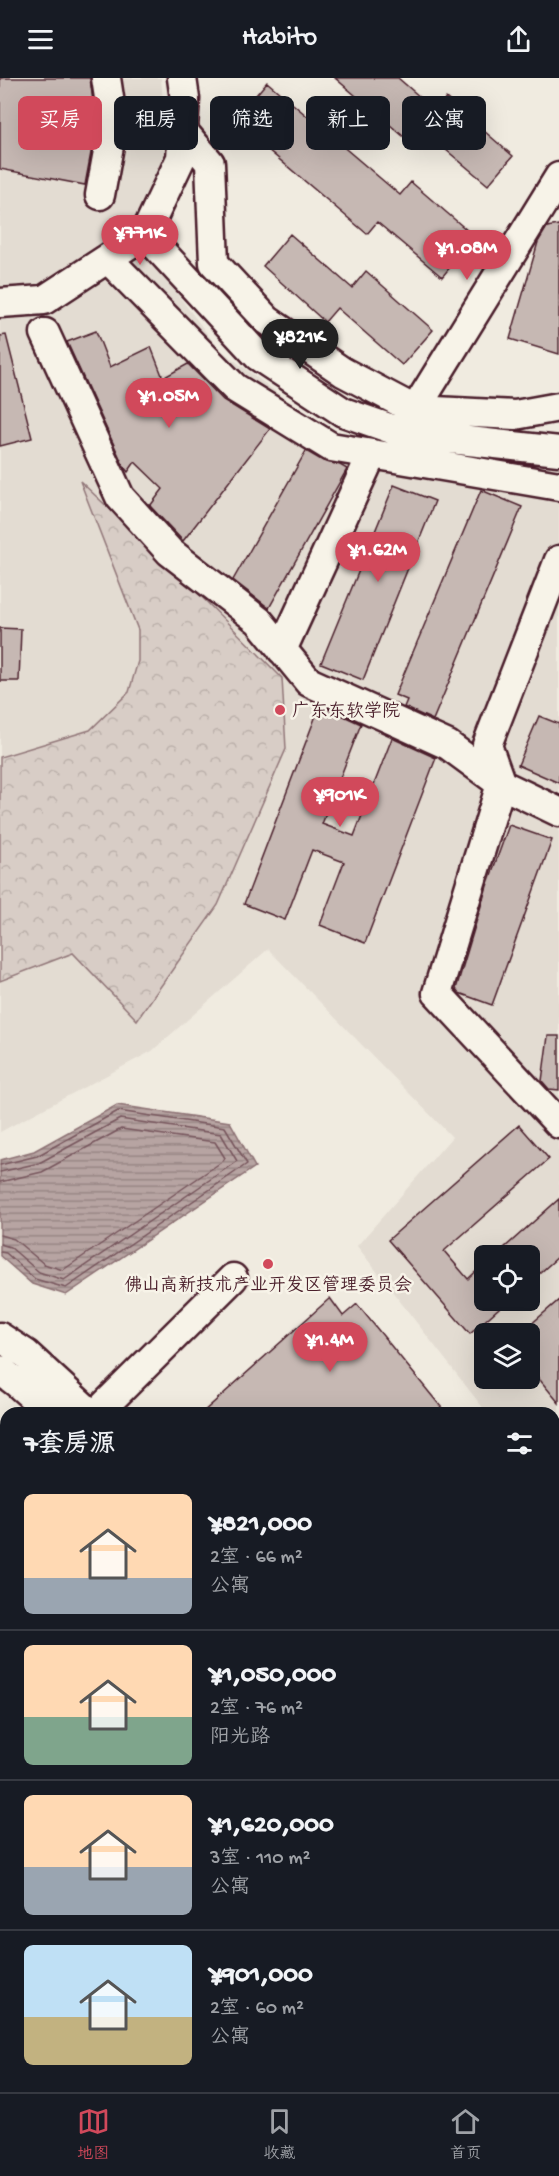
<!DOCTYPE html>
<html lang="zh">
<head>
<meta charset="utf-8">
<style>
  :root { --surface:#171b24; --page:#20242c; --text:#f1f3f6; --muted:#9ea1a6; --line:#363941; --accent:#d1495b }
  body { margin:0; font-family:"Gochi Hand","LXGW WenKai TC",sans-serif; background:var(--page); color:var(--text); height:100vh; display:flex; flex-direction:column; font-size:22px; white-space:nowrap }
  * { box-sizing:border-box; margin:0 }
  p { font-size:20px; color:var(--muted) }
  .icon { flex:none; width:33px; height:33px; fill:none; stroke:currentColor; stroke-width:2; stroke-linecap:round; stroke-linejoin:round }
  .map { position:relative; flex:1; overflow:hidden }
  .panel { position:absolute; left:0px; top:1329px; width:560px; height:686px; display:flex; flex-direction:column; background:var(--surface); border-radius:18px 18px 0 0; box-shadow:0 6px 24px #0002 }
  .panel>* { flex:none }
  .top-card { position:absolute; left:18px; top:18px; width:524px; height:54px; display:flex; gap:12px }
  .fabs { position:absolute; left:474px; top:1167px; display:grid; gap:12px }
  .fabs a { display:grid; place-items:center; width:66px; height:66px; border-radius:9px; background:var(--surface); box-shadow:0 6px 24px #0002; font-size:30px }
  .price { position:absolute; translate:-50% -51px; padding:0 14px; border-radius:21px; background:var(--accent); color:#fff; font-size:20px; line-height:39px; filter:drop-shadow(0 2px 3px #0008) }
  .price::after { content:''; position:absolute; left:50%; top:36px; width:18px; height:14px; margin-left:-9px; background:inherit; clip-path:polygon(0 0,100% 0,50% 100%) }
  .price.selected { background:#222; color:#fff }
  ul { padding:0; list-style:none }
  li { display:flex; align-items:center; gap:18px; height:150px; padding:0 24px }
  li+li { border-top:2px solid var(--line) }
  li span { display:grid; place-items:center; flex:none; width:168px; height:120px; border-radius:9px; color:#555 }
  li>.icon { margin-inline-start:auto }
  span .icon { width:72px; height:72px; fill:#fffc; stroke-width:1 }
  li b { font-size:26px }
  h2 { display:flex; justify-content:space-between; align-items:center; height:72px; padding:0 24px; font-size:26px }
  .tag { padding:0 21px; border-radius:9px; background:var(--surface); box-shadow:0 6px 24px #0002; font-size:21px; line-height:54px }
  .tag.selected { background:var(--accent); color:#fff }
  header { display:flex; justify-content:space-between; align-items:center; height:78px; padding:0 24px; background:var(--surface); font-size:27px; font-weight:600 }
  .tab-bar { display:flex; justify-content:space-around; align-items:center; height:84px; border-top:2px solid var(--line); background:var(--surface); font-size:16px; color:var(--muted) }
  .tab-bar a { display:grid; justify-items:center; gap:3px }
  .tab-bar .selected { color:var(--accent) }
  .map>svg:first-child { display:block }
  .built { fill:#e3dcd2; fill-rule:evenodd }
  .forest { fill:url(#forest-crowns); stroke:#917678; stroke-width:1.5 }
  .water { fill:url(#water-rules); stroke:#8b6f72; stroke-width:1.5 }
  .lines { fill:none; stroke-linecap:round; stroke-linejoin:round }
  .shore { stroke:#76545b; stroke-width:1.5 }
  .building { fill:#c6b8b3; stroke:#4a1f2b; stroke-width:1.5 }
  .minor-casing { stroke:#4a1f2b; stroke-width:33 }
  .path { stroke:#4a1f2b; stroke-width:4; stroke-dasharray:4.5 4.5; stroke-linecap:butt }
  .minor { stroke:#f7f3e8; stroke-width:28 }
  .poi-dot { fill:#d1495b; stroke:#f7f3e8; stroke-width:2 }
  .labels { text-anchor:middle; stroke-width:5; stroke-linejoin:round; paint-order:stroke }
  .poi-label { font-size:18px; fill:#4a1f2b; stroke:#f7f3e8; text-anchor:start }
</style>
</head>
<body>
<header><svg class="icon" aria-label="menu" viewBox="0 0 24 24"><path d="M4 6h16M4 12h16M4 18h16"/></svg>Habito<svg class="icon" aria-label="share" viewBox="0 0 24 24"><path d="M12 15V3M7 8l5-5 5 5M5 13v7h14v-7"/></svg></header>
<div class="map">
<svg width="559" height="2014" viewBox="0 0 559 2014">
  <defs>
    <pattern id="forest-crowns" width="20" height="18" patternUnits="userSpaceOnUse" patternTransform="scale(1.5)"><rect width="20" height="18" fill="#d8cdc6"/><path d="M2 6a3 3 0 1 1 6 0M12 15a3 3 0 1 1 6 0" fill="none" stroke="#bbb0aa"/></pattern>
    <pattern id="water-rules" width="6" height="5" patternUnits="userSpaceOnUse" patternTransform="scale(1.5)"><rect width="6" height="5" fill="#b7a4a2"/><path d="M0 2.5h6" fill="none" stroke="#978584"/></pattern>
  </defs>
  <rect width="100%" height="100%" fill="#f0ebe0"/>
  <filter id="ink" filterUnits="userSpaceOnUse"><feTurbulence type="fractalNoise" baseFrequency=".0167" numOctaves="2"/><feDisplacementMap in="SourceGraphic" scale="12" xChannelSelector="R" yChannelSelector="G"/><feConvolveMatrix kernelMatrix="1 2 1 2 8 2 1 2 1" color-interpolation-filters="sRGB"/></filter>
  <g filter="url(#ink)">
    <!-- built -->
    <path class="built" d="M 0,0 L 161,0 L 167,74 L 137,139 L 39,209 L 0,210 Z
      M 145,173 L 218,270 L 329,354 L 559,394 L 559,1424 L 554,1421 L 554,1335 L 487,1335 L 357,1168 L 452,1059 L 268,871 L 152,973 L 0,1054 L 0,240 L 41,233 ZM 484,1178 L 530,1178 L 530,1222 L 484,1222 ZM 484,1256 L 530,1256 L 530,1300 L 484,1300 Z"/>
    <!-- forest -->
    <path class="forest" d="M 80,403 L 190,507 L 282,600 L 286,671 L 218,827 L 137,942 L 73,875 L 0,903 L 0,679 L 90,652 L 129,614 L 138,583 L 138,552 Z
      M 559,1588 L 559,1718 L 554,1717 L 554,1603 Z"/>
    <!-- water -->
    <path class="water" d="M 117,1027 L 230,1044 L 255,1089 L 66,1217 L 32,1206 L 0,1178 L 0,1082 L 34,1073 Z
      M 361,2009 L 370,2014 L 54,2014 L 53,2009 Z"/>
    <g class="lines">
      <!-- shore -->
      <path class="shore" d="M 0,1087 L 37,1078 L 118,1033 L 225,1049 L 247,1086 L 66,1210 L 35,1201 L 6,1175 L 0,1174
        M 0,1094 L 39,1085 L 120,1041 L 221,1056 L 237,1083 L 64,1202 L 39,1194 L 10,1169 L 0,1166
        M 0,1104 L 42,1094 L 121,1051 L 215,1064 L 225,1080 L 223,1083 L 63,1192 L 44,1186 L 14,1161 L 0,1157"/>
    </g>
    <!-- building -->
    <path class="building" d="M 0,0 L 90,0 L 96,48 L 85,107 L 0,91 Z
      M 335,0 L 398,0 L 436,33 L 446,20 L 513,78 L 488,107 L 421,51 L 410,64 Z
      M 267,4 L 400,117 L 411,104 L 475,159 L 442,199 L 377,144 L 367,156 L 234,43 Z
      M 559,147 L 559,276 L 510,261 L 538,164 L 547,149 Z
      M 290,156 L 352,210 L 366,193 L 433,252 L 402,287 L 337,230 L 325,244 L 263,188 Z
      M 96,253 L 110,289 L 151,269 L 163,300 L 188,286 L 223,322 L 270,351 L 183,463 L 150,428 L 163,411 L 135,384 L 128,394 L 124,389 L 67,264 Z
      M 6,257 L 32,360 L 0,368 L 0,258 Z
      M 306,373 L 323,383 L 340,387 L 347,391 L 269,530 L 233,502 Z
      M 394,407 L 435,423 L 363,602 L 321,585 Z
      M 481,412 L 522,429 L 433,642 L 404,629 L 407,622 L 395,617 Z
      M 0,550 L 21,551 L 19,603 L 0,603 Z
      M 320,627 L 361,646 L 322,746 L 354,758 L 392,660 L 436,680 L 365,865 L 320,847 L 344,784 L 312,772 L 285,842 L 244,826 Z
      M 539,638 L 559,646 L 559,705 L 518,687 Z
      M 509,747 L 552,762 L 492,927 L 459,915 L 456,911 L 487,808 Z
      M 548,958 L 559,958 L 559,1012 L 549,1011 L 542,1003 Z
      M 519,1047 L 549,1081 L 444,1173 L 468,1201 L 484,1186 L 484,1222 L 508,1222 L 470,1256 L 388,1162 Z
      M 559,1121 L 559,1178 L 530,1204 L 530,1178 L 495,1178 Z
      M 330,1220 L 343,1238 L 357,1226 L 446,1335 L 202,1335 Z
      M 559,1222 L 559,1325 L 530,1290 L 530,1247 Z"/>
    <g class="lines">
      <defs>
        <path id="minor" d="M 183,53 L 210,85 L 214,185 L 267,242 L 343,294 L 415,332 L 515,337 L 559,329
          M 100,117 L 113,46 L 106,0
          M 145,156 L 258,278 L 343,334 L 406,356 L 559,373
          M 109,182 L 235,310 L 331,369 L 559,408
          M 0,225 L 44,222 L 145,156 L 181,80 L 185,21 L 182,0
          M 45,255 L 120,419 L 170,474 L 259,543 L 309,604 L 448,667 L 501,706 L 559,734
          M 415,332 L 559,99
          M 559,482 L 487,667 L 501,706 L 437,915 L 559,1046
          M 282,572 L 372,376
          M 0,1259 L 26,1276 L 90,1335
          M 0,1292 L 16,1304 L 51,1335
          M 97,1335 L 233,1200
          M 554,1795 L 559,1798
          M 554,1831 L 559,1832"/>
      </defs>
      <!-- minor casing -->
      <use href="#minor" class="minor-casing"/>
      <!-- path -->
      <path class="path" d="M 0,1387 L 6,1407
        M 554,1464 L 559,1454"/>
      <!-- minor -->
      <use href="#minor" class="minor"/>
    </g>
  </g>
  <!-- markers -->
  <g class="poi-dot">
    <circle cx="280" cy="632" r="6"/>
    <circle cx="268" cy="1186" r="6"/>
  </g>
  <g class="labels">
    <!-- poi labels -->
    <g class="poi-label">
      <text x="292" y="638">广东东软学院</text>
      <text x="268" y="1212" text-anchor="middle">佛山高新技术产业开发区管理委员会</text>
    </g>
  </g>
</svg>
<div class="fabs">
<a><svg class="icon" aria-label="locate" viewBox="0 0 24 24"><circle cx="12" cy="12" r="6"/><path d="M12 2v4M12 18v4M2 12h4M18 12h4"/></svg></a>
<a><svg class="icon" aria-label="layers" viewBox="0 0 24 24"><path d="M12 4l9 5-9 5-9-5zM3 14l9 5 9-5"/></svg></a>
</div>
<b class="price" style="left:140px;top:188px">¥771K</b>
<b class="price" style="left:467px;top:203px">¥1.08M</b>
<b class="price selected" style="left:300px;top:292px">¥821K</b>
<b class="price" style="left:169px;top:351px">¥1.05M</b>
<b class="price" style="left:378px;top:505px">¥1.62M</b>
<b class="price" style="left:340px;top:750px">¥901K</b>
<b class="price" style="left:330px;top:1295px">¥1.4M</b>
<div class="top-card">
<a class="tag selected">买房</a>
<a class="tag">租房</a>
<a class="tag">筛选</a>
<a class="tag">新上</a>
<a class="tag">公寓</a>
</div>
<section class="panel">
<h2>7套房源<svg class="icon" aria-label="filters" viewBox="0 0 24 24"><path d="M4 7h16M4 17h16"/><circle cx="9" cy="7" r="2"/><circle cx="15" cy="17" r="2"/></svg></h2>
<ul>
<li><span style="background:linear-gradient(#ffd9b3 70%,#9aa5b1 0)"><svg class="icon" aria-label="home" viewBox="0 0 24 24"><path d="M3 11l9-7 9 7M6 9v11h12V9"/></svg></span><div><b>¥821,000</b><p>2室 · 66 m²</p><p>公寓</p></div></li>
<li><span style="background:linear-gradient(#ffd9b3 60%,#7fa58c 0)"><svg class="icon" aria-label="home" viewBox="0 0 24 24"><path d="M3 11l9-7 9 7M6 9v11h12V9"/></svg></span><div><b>¥1,050,000</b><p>2室 · 76 m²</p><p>阳光路</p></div></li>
<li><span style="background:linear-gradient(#ffd9b3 60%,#9aa5b1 0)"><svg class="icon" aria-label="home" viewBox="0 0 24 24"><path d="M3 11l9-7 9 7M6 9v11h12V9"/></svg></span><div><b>¥1,620,000</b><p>3室 · 110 m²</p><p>公寓</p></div></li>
<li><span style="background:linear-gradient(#bfe0f5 60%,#c2b280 0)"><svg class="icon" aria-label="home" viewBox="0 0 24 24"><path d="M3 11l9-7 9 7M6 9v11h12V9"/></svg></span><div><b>¥901,000</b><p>2室 · 60 m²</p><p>公寓</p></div></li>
</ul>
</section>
</div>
<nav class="tab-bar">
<a class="selected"><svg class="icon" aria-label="map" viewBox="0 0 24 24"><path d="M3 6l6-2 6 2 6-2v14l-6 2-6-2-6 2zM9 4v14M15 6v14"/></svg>地图</a>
<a><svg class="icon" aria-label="saved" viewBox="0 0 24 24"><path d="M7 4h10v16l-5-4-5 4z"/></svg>收藏</a>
<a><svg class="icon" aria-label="home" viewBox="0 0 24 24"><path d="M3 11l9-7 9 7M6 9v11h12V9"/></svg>首页</a>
</nav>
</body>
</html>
